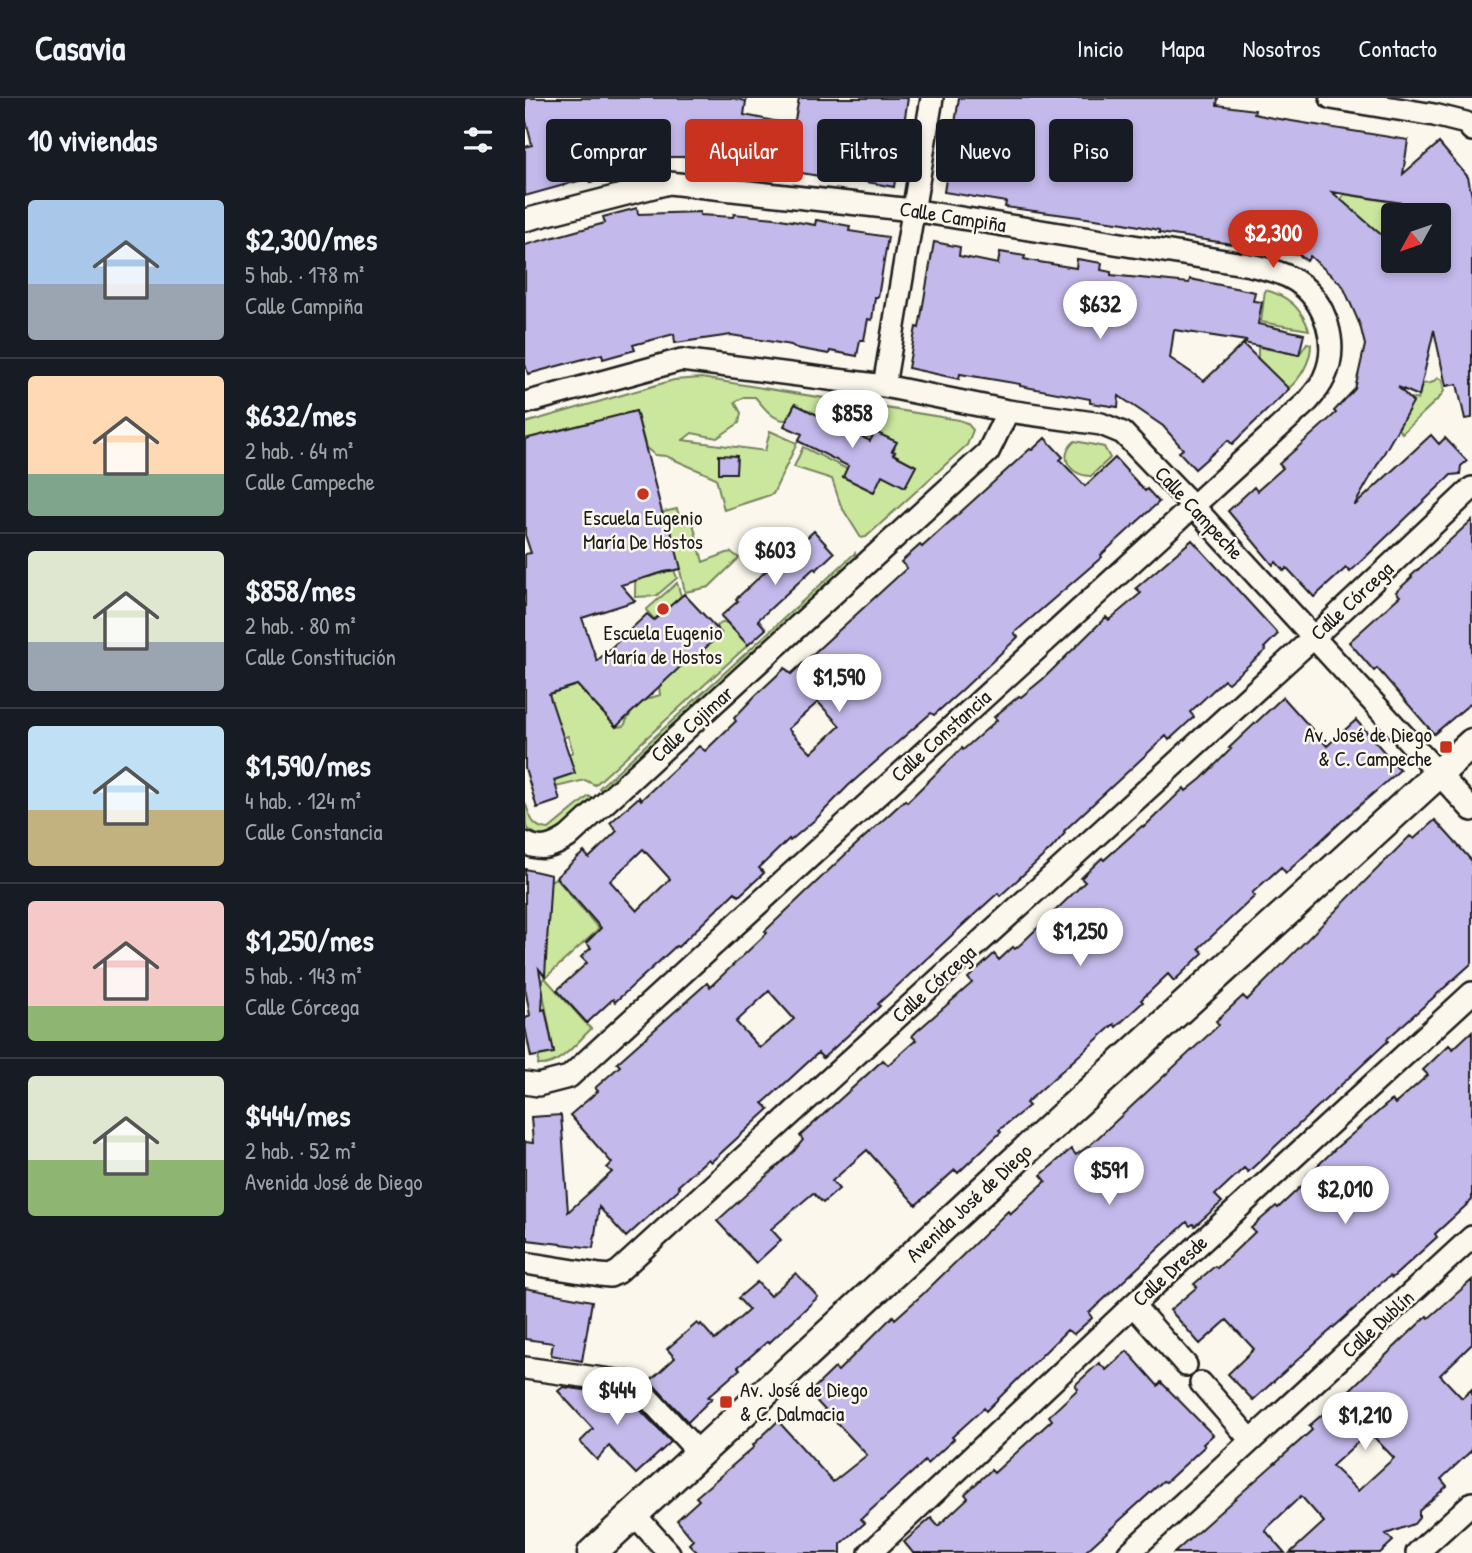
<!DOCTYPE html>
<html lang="es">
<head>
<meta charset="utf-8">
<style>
  :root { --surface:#171b24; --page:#20242c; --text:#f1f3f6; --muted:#9ea1a6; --line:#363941; --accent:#c8321e }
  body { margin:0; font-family:"Patrick Hand",sans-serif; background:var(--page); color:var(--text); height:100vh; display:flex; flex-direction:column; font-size:26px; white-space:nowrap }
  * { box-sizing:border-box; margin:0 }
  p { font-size:23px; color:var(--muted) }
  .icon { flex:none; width:38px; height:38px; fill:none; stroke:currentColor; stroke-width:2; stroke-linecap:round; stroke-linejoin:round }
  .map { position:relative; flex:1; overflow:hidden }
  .panel { display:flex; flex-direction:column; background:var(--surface); width:525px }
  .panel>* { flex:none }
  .top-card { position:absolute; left:21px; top:21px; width:665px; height:63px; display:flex; gap:14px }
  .needle { width:46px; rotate:230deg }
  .controls { position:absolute; left:856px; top:105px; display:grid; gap:14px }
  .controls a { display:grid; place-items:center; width:70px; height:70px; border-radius:7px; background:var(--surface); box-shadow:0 4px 10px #0003; font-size:35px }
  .price { position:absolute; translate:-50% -60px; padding:0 16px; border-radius:24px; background:#fff; color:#222; font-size:23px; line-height:46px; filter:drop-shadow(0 2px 4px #0008) }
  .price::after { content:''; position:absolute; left:50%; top:42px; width:21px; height:16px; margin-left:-10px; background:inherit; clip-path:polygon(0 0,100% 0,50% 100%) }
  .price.active { background:var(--accent); color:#fff }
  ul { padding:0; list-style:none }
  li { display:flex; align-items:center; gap:21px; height:175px; padding:0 28px }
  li+li { border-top:2px solid var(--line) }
  li span { display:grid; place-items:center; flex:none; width:196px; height:140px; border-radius:7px; color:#555 }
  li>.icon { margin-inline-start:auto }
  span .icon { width:84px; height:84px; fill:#fffc; stroke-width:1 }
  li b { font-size:30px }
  h2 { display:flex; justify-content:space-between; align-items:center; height:84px; padding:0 28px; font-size:30px }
  .tag { padding:0 24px; border-radius:7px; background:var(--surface); box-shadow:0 4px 10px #0003; font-size:24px; line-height:63px }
  .tag.active { background:var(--accent); color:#fff }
  header { display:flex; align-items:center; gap:42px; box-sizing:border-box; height:98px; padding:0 35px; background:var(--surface); border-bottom:2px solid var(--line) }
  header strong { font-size:33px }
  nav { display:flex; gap:38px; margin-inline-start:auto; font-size:24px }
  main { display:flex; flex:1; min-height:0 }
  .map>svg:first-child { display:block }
  .green { fill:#cbe79e; stroke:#74825d; stroke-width:2 }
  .building { fill:#c4b9eb; stroke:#1c1c1c; stroke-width:2; fill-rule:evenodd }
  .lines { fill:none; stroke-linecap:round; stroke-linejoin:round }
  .minor-casing { stroke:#1c1c1c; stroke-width:26 }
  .major-casing { stroke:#1c1c1c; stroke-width:33 }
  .minor { stroke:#fbf7ec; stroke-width:21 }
  .major { stroke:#fbf7ec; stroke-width:28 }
  .poi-dot { fill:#c8321e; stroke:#fbf7ec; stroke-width:2.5 }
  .labels { text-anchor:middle; stroke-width:5; stroke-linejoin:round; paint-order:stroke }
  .street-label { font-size:21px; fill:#1c1c1c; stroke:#fbf7ec }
  .poi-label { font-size:21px; fill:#1c1c1c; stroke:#fbf7ec }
</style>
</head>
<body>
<header>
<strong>Casavia</strong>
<nav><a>Inicio</a><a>Mapa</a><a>Nosotros</a><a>Contacto</a></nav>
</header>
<main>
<section class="panel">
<h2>10 viviendas<svg class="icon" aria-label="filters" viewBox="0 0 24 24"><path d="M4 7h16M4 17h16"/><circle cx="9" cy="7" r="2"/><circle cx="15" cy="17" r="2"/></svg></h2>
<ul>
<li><span style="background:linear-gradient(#a9c7e8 60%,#9aa5b1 0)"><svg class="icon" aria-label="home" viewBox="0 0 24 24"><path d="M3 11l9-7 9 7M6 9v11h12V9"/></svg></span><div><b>$2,300/mes</b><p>5 hab. · 178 m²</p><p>Calle Campiña</p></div></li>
<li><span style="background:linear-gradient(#ffd9b3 70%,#7fa58c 0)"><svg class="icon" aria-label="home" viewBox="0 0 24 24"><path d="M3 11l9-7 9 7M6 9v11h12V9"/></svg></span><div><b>$632/mes</b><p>2 hab. · 64 m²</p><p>Calle Campeche</p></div></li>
<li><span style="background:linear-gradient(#dfe7d0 65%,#9aa5b1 0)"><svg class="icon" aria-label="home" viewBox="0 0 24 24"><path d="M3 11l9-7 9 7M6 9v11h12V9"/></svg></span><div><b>$858/mes</b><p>2 hab. · 80 m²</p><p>Calle Constitución</p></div></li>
<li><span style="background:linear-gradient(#bfe0f5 60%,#c2b280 0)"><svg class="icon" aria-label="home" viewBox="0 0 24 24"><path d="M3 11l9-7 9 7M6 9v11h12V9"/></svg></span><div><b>$1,590/mes</b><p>4 hab. · 124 m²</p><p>Calle Constancia</p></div></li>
<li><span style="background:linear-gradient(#f6c9c9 75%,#8fb573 0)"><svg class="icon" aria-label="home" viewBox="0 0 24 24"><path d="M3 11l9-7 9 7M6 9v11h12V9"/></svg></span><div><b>$1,250/mes</b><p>5 hab. · 143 m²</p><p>Calle Córcega</p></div></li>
<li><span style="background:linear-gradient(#dfe7d0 60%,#8fb573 0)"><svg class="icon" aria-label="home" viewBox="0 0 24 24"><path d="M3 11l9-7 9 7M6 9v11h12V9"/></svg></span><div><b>$444/mes</b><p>2 hab. · 52 m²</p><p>Avenida José de Diego</p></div></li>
</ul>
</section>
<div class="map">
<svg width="947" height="1455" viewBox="0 0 947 1455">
  <rect width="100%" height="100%" fill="#fbf7ec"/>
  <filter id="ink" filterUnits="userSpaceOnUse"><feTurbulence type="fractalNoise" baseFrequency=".0143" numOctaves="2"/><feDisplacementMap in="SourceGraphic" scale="14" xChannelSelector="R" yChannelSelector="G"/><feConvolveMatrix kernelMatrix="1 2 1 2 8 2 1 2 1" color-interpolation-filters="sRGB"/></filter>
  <g filter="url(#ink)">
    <!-- green -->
    <path class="green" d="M 819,96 L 878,106 L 881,117 L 868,117 L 868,146 L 851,153 L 805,122 Z
      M 740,192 C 762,197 777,211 784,232 L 736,224 Z
      M 782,245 L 786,246 C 786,263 776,280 763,291 L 733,261 L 733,249 L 774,257 Z
      M 176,280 L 434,322 L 442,325 L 448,332 L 442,347 L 341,439 L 336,440 L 316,408 L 307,381 L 269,369 L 278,349 L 322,371 L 318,379 L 348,394 L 357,377 L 380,388 L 391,368 L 368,356 L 371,344 L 350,334 L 347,339 L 339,340 L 270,306 L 261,322 C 247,322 239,309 230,299 L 219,299 L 210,304 L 216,315 L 214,325 L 192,340 L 167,335 L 158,342 L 240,353 L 245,333 L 272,345 L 248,396 L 199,412 L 191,380 L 141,358 L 130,357 L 121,350 L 111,313 L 78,322 L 65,347 L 59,326 L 0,341 L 0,325 L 149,282 Z
      M 913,280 L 917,282 L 919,293 L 915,299 L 877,335 L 873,331 L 884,311 L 865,295 L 893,302 L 897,286 L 906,285 Z
      M 550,343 L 579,349 L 585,360 L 566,378 C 545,378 532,358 550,343 Z
      M 152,411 L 157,426 L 168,425 L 178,464 L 202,455 L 206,454 L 214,460 L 184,489 L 160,494 L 143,421 L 136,422 L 134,415 Z
      M 111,430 L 124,479 L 149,472 L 152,480 L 131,498 L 110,499 Z
      M 330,455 L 331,465 L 78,694 L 74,690 Z
      M 152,485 L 156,498 L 135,518 L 171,558 L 196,536 L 190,529 L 197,525 L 202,525 L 223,547 L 70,687 L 60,682 L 31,689 L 29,681 L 49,674 L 44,656 L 48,654 L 43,638 L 7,649 L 0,603 L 49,584 L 91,629 L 99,628 C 107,609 116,602 135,597 L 134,588 L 164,560 L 121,512 Z
      M 64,698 L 70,703 C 49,721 27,754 1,729 L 0,704 C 5,718 7,731 24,731 Z
      M 31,780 L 74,831 L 20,880 L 66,931 C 51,945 34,969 13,967 L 14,958 L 29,955 L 17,890 L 13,890 L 19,880 L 25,783 Z"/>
    <!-- building -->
    <path class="building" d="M 0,0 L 207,0 L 221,3 L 219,17 L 269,27 L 274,0 L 383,0 L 369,89 L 294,75 L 294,78 L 259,72 L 260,66 L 217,58 L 216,66 L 179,59 L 146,59 L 117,63 L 118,68 L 99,70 L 100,76 L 65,84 L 64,80 L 0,98 L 0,49 L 7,47 L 0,19 Z
      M 434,0 L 693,0 L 692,7 L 730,12 L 729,16 L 748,20 L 883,42 L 878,76 L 914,45 L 943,79 L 947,98 L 947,320 L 940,321 L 932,286 L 921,288 L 909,232 L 894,298 L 873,289 L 888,304 L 829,408 L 906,337 L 914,346 L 920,340 L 942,363 L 936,368 L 935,376 L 926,377 L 825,474 L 821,470 L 789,499 L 762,470 L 759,473 L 751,464 L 748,467 L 703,413 L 729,389 L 732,393 L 758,370 L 754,366 L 811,315 L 809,313 L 830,291 L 840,247 L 835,227 L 818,188 L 785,158 L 782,163 L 773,156 L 749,152 L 749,148 L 708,141 L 707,146 L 634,135 L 634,132 L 599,125 L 480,109 L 481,104 L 419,94 ZM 807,94 L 883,106 L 885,117 L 914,117 L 914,163 L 868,163 L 868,147 Z
      M 112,110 L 113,116 L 175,114 L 175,117 L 208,119 L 209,116 L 250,120 L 290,127 L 291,122 L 325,128 L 324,133 L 363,139 L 353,199 L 350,199 L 347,222 L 343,221 L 339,242 L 335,242 L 332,258 L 305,253 L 304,256 L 271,250 L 266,247 L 206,237 L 150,245 L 149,236 L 108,247 L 110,252 L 78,261 L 77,256 L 3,276 L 0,266 L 0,147 L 80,125 L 78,119 Z
      M 409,144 L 435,149 L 434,158 L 473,166 L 475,154 L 500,158 L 499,161 L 508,163 L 551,170 L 552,161 L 577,165 L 576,172 L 586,174 L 586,177 L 664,185 L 665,181 L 730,194 L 728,203 L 737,204 L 733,226 L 779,236 L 774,257 L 719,245 L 721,243 L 649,232 L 645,260 L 679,283 L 718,246 L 764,291 L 707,346 L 703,342 L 670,371 L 654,354 L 658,351 L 638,328 L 594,298 L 593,309 L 565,305 L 565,301 L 495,288 L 495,286 L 435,276 L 434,281 L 383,270 L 391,229 L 394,230 Z
      M 270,306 L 345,343 L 350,334 L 372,344 L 367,353 L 370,354 L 368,356 L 391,368 L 380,389 L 357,377 L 349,394 L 318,379 L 323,368 L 273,343 L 277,336 L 259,328 Z
      M 111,313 L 139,422 L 143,421 L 156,471 L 139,474 L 96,487 L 110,503 L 57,520 L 72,563 L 122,516 L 129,522 L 159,496 L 196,535 L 172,558 L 169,556 L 91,629 L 52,587 L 24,596 L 50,675 L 29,682 L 35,702 L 12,710 L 0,670 L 0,456 L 6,455 L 0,437 L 0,341 Z
      M 520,340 L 538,359 L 535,362 L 560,388 L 590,360 L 620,393 L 622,391 L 634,404 L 576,457 L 577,459 L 489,535 L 493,539 L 436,593 L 409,617 L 406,615 L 323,688 L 292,720 L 265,743 L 264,741 L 234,770 L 239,775 L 214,798 L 210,794 L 153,849 L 151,848 L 90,904 L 88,901 L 62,925 L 32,892 L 62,865 L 56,859 L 66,850 L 61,845 L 76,830 L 31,779 L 59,754 L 64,760 L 92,733 L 85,725 L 114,699 L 116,702 L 174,648 L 180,653 L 211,623 L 209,620 L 231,597 L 260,570 L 266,576 L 382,470 L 376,464 L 395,447 L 397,449 L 505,351 L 507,352 ZM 293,604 L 315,628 L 286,655 L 263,631 ZM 118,751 L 145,781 L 112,813 L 85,783 Z
      M 194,357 L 212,358 L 211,375 L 194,375 Z
      M 947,422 L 947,604 L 909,636 L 852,570 L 849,573 L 824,544 L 875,498 L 871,494 L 887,479 L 886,478 Z
      M 289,433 L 309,455 L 291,472 L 289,470 L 233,522 L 241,531 L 223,547 L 196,518 L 213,503 L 211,501 L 259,456 L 261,459 Z
      M 667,442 L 753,536 L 739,550 L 741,552 L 703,585 L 699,582 L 665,614 L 669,619 L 644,642 L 641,638 L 539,733 L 540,735 L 527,750 L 475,798 L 473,795 L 440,825 L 353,906 L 355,908 L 298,960 L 293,955 L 256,989 L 238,1005 L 244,1011 L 186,1064 L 183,1061 L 153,1088 L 155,1090 L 101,1139 L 74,1109 L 68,1150 L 3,1142 L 3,1139 L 0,1139 L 0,1044 L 8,1045 L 6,1019 L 36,1017 L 43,1114 L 87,1074 L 82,1070 L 87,1065 L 45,1017 L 73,993 L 70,990 L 95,968 L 92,965 L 182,885 L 185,889 L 242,835 L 240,833 L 322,755 L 380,702 L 382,704 L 437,650 L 438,652 L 472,622 L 469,619 L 494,598 L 496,599 L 518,581 L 581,519 L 584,522 L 616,495 L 611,490 ZM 244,893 L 269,921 L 235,950 L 211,924 Z
      M 758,599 L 802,648 L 831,622 L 875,672 L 818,722 L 761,775 L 756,769 L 727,795 L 730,798 L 674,850 L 678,855 L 649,883 L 643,876 L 616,902 L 618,904 L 591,929 L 589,926 L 501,1005 L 504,1008 L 474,1032 L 476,1034 L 433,1075 L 430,1072 L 391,1107 L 342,1052 L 307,1083 L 314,1091 L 298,1105 L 288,1095 L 246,1131 L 256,1142 L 231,1165 L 192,1123 L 269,1053 L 278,1042 L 275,1038 L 358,962 L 363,967 L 391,942 L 387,938 L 392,933 L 447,885 L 443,880 L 469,856 L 474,862 L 488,849 L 490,851 L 497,845 L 560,784 L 556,780 L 577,760 L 579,762 L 617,728 L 619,729 L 659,690 L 661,693 L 676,681 L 706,651 L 704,650 Z
      M 910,722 L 947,763 L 947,865 L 862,941 L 863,943 L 723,1074 L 719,1070 L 690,1097 L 697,1104 L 670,1128 L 668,1126 L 665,1128 L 662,1124 L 564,1215 L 567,1220 L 549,1236 L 542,1232 L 461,1313 L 459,1310 L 427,1339 L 429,1341 L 402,1366 L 400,1363 L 336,1421 L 340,1425 L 316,1446 L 316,1455 L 173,1455 L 164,1446 L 168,1442 L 152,1422 L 174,1402 L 171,1399 L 229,1349 L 228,1347 L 253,1323 L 308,1384 L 342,1357 L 284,1295 L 310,1270 L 313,1273 L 368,1218 L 370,1221 L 398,1196 L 483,1113 L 485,1116 L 521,1083 L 516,1077 L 546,1051 L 551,1057 L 565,1047 L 694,927 L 691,923 L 718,898 L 722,902 L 885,738 L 889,741 Z
      M 0,771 L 26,777 L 20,878 L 14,871 L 18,894 L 17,912 L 20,911 L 29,955 L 6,959 L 0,929 L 0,921 L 5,917 L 0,890 Z
      M 947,933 L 947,1102 L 910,1136 L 912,1139 L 867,1180 L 865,1178 L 850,1190 L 839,1202 L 728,1302 L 703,1276 L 729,1251 L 702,1222 L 675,1246 L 645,1212 L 672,1189 L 669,1186 L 690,1168 L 692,1170 L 730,1134 L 726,1130 L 751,1108 L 753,1110 L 784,1081 L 782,1078 L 811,1050 L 867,1002 L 870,1006 L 903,977 L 898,972 L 924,947 L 928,951 Z
      M 271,1175 L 293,1199 L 244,1245 L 242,1244 L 213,1269 L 215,1271 L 183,1299 L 187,1300 L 163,1324 L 125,1283 L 150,1260 L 142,1251 L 172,1225 L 174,1228 L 176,1226 L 190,1242 L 224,1212 L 213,1200 L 232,1184 L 245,1198 Z
      M 947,1182 L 947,1246 L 915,1277 L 937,1300 L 947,1291 L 947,1352 L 916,1381 L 922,1388 L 894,1413 L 894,1420 L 889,1426 L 861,1436 L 868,1443 L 855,1455 L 765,1455 L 799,1424 L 776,1398 L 740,1432 L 760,1455 L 649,1455 L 787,1332 L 784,1328 L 812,1304 L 902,1218 L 904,1220 ZM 844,1334 L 869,1360 L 833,1393 L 807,1368 Z
      M 0,1190 L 67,1203 L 57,1263 L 26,1257 L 28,1245 L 0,1241 Z
      M 602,1253 L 633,1288 L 636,1284 L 688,1337 L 678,1346 L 680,1348 L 641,1384 L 638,1383 L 559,1455 L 388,1455 L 379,1444 L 406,1420 L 413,1428 L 443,1400 L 440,1396 L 466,1372 L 469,1375 L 527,1322 L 524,1318 L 553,1291 L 550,1287 L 574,1265 L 581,1272 Z
      M 38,1289 L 102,1298 L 146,1344 L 111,1376 L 84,1348 L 72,1362 L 55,1344 L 68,1331 L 33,1293 Z"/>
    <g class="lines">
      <defs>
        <path id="minor" d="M 806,0 L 909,17 L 941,25 L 947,32
          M 0,122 L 144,85 L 387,112 L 725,167 C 741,171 757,174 771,183 C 801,203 815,247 799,280 C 795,289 789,296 783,303 L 44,979 L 13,987 L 0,985
          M 359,288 L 407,0
          M 0,305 L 156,262 L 359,288 L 483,313 L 576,326 L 598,335 L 668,408 L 947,712
          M 0,745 C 17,754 29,748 43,739 L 463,354 L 483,313
          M 0,1165 L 75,1177 L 85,1178 L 93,1174 L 788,540 L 947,390
          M 608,1207 L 661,1267
          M 0,1270 L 107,1285 L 113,1289 L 173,1354
          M 676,1285 L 725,1341
          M 109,1416 L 144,1455
          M 345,1455 L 608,1207 L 947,895
          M 604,1455 L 947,1139
          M 892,1455 L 947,1405"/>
        <path id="major" d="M 67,1455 L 539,1017 L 947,645"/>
      </defs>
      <!-- minor casing -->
      <use href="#minor" class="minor-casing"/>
      <!-- major casing -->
      <use href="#major" class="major-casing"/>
      <!-- minor -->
      <use href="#minor" class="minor"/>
      <!-- major -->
      <use href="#major" class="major"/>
    </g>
  </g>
  <!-- markers -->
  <g class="poi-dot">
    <circle cx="118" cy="396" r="7"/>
    <circle cx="138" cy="511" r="7"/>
    <rect x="914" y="642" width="14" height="14" rx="3.5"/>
    <rect x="194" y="1297" width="14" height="14" rx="3.5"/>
  </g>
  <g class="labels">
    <!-- street labels -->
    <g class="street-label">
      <text transform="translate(428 119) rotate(9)" y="7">Calle Campiña</text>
      <text transform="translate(674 415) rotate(47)" y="7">Calle Campeche</text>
      <text transform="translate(827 503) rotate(-43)" y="7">Calle Córcega</text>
      <text transform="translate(167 626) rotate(-42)" y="7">Calle Cojimar</text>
      <text transform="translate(416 638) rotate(-42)" y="7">Calle Constancia</text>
      <text transform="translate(409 886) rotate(-42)" y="7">Calle Córcega</text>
      <text transform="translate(444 1105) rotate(-43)" y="7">Avenida José de Diego</text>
      <text transform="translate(645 1173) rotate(-43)" y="7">Calle Dresde</text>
      <text transform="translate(853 1226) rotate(-42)" y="7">Calle Dublín</text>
    </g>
    <!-- poi labels -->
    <g class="poi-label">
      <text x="118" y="427">Escuela Eugenio<tspan x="118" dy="24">María De Hostos</tspan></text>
      <text x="138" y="542">Escuela Eugenio<tspan x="138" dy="24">María de Hostos</tspan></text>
      <text x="907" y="644" text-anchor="end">Av. José de Diego<tspan x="907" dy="24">&amp; C. Campeche</tspan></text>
      <text x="215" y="1299" text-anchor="start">Av. José de Diego<tspan x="215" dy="24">&amp; C. Dalmacia</tspan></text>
    </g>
  </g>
</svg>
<div class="controls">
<a><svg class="needle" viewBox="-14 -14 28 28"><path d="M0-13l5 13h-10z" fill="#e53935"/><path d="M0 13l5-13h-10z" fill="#9ea1a6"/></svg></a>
</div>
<b class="price active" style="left:748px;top:172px">$2,300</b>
<b class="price" style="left:575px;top:243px">$632</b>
<b class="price" style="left:327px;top:352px">$858</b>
<b class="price" style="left:250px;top:489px">$603</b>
<b class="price" style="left:314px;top:616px">$1,590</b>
<b class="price" style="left:555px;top:870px">$1,250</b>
<b class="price" style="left:584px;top:1109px">$591</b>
<b class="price" style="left:820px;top:1128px">$2,010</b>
<b class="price" style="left:92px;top:1329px">$444</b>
<b class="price" style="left:840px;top:1354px">$1,210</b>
<div class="top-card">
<a class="tag">Comprar</a>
<a class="tag active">Alquilar</a>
<a class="tag">Filtros</a>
<a class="tag">Nuevo</a>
<a class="tag">Piso</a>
</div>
</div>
</main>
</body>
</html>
